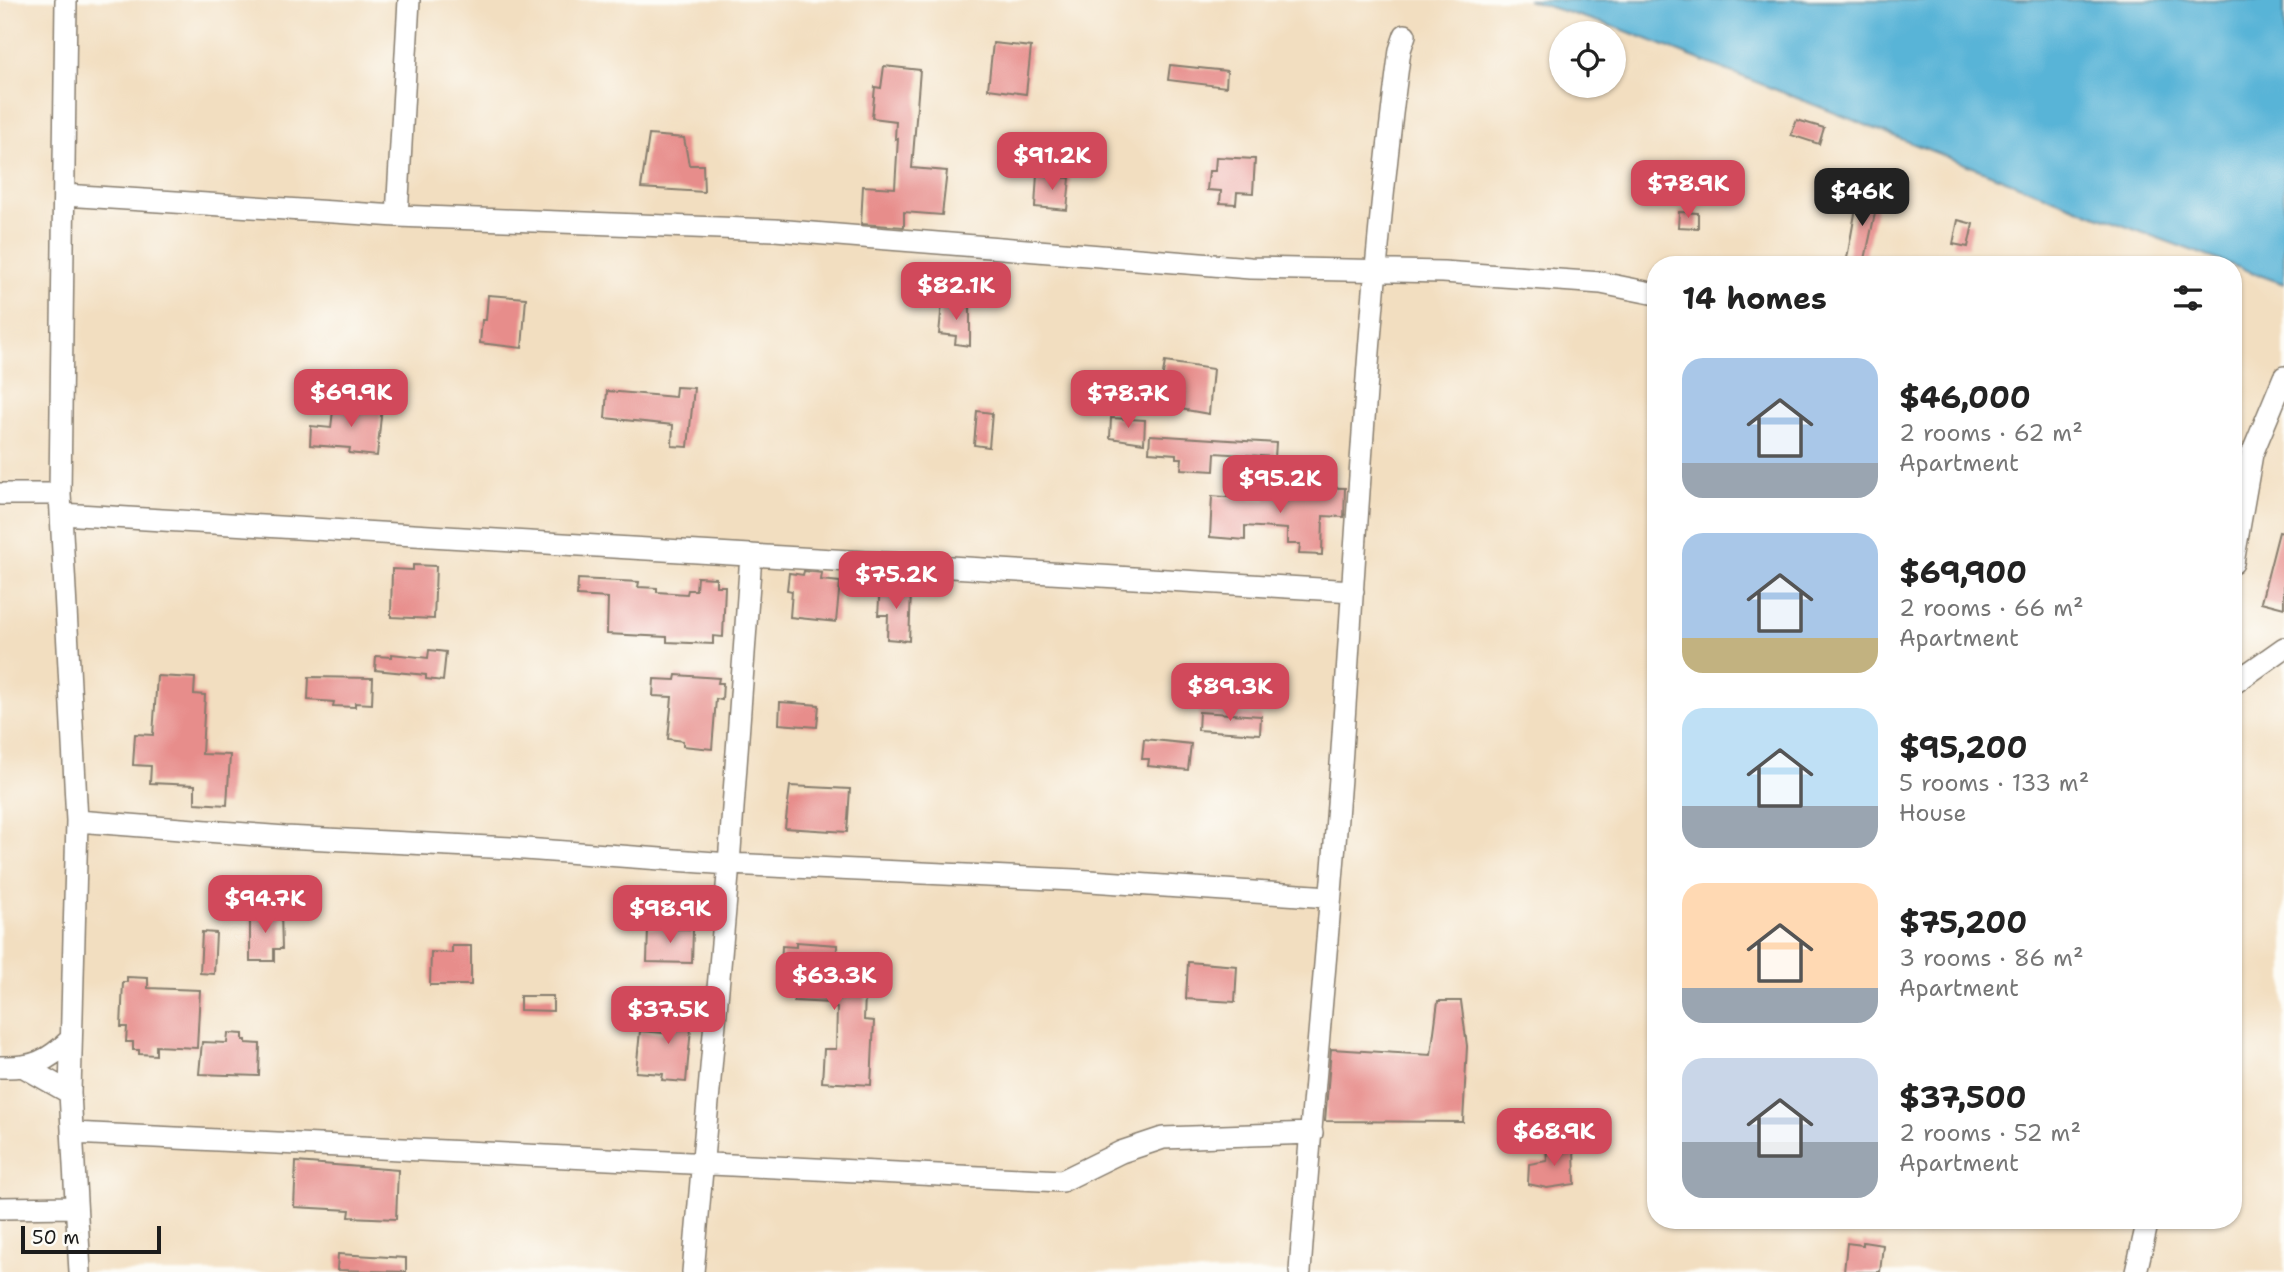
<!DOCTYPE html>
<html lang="en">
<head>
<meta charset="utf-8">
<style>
  :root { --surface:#fff; --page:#f6f6f6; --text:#222; --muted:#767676; --accent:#d1495b }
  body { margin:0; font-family:"Shantell Sans",sans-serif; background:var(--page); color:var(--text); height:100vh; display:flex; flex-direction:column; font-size:26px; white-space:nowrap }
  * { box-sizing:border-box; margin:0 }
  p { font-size:23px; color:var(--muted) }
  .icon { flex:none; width:38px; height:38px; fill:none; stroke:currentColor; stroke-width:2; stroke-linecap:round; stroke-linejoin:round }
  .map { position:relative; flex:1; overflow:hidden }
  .details { position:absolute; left:1647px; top:256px; width:595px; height:973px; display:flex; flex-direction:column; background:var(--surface); border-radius:28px; box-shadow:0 2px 5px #0004 }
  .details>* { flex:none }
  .buttons { position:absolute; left:1549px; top:21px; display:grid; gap:14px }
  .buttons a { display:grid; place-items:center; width:77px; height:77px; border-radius:50%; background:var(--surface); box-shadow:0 2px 5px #0004; font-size:35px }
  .scale { position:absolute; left:21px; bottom:18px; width:140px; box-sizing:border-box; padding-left:7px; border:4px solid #1c1c1c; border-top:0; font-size:19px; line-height:24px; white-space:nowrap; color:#1c1c1c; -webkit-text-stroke:5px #fdfcf7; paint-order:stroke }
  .price { position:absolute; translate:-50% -60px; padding:0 16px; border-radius:14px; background:var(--accent); color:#fff; font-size:23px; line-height:46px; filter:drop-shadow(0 2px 4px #0008) }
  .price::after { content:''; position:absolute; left:50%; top:42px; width:21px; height:16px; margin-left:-10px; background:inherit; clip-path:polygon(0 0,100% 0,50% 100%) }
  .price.selected { background:#222; color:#fff }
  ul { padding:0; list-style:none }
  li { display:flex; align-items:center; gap:21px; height:175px; padding:0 35px }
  li span { display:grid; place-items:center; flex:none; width:196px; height:140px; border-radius:21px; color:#555 }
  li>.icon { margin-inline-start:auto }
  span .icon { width:84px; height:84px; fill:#fffc; stroke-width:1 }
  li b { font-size:30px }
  h2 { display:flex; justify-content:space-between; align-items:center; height:84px; padding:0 35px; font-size:30px }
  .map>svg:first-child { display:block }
  .water { fill:#59b4d7; stroke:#3a687a; stroke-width:2 }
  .building { fill:#e78d8b }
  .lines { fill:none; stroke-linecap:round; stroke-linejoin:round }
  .minor-casing { stroke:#877d6e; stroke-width:24 }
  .minor { stroke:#fff; stroke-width:21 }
</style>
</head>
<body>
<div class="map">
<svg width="2284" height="1272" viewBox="0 0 2284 1272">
  <rect width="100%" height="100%" fill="#fdfcf7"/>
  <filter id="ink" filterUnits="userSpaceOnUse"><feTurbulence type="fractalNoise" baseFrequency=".0143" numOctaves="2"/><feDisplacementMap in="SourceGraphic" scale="14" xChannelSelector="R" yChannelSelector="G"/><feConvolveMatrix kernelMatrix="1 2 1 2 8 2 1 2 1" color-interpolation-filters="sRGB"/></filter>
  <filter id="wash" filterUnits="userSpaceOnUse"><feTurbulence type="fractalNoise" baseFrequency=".00686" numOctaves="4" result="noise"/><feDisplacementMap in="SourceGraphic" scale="28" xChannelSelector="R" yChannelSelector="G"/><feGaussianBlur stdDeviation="1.57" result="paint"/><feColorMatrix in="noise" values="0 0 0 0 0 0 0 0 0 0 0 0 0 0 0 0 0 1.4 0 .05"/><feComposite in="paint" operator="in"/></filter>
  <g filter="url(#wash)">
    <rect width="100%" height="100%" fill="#f2dec0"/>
    <!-- water -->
    <path class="water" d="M 1527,0 L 2284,0 L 2284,284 L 2100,217 L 1621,29 Z"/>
    <g id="blocks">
      <!-- building -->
      <path class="building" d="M 993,43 L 1031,47 L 1026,94 L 988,89 Z
        M 1170,65 L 1227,71 L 1226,87 L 1168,80 Z
        M 884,66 L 920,70 L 912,168 L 947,171 L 942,215 L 904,212 L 904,227 L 861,224 L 863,186 L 895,188 L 898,138 L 895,139 L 896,121 L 872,118 L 875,87 L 881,88 Z
        M 1797,120 L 1824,128 L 1819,144 L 1791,135 Z
        M 649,135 L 684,138 L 689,165 L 703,165 L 704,192 L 641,188 Z
        M 1216,157 L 1255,159 L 1253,193 L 1237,192 L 1236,204 L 1220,203 L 1221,191 L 1207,190 L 1209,171 L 1215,171 Z
        M 1037,174 L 1070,178 L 1067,210 L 1035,207 Z
        M 1859,191 L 1879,195 L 1864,264 L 1846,264 Z
        M 1679,212 L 1698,213 L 1698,228 L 1678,227 Z
        M 1958,220 L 1973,224 L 1968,247 L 1953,244 Z
        M 488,295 L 526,298 L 522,348 L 480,343 L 482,320 L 486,320 Z
        M 955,302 L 970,303 L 970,346 L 955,344 L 956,336 L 939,334 L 942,303 L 954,304 Z
        M 1165,362 L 1213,369 L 1209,414 L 1158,405 Z
        M 676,387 L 694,388 L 688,447 L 672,446 L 673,425 L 605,418 L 607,391 L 675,397 Z
        M 334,402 L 382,406 L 377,456 L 349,453 L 350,448 L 310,445 L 311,426 L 331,428 Z
        M 977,411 L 992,413 L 989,447 L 974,445 Z
        M 1111,418 L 1145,420 L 1144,443 L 1110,438 Z
        M 1150,435 L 1276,443 L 1275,457 L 1215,453 L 1214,471 L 1181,469 L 1182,458 L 1176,458 L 1176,454 L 1149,452 Z
        M 1266,486 L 1345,488 L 1344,517 L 1323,516 L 1322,555 L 1299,554 L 1300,544 L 1287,544 L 1287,529 L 1245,526 L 1245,540 L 1210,537 L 1212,496 L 1266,500 Z
        M 2279,532 L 2284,533 L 2284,608 L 2261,602 Z
        M 413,565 L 436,566 L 434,619 L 391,617 L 392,569 L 413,570 Z
        M 804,571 L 822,573 L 821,580 L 840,582 L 836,622 L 790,617 L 792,591 L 787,590 L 789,573 L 803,575 Z
        M 697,577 L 716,578 L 716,586 L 725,586 L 723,637 L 713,636 L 713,644 L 667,642 L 667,637 L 607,634 L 608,598 L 577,596 L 578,579 L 639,582 L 638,587 L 657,588 L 657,592 L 687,594 L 688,590 L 696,590 Z
        M 880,585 L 907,587 L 906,590 L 911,591 L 909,641 L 887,639 L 888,615 L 878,615 Z
        M 429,650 L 446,652 L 443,681 L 426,679 L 426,675 L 375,670 L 376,656 L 392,657 L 392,654 L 428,658 Z
        M 676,675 L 719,678 L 718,683 L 723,683 L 722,700 L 716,699 L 712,749 L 683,746 L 683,741 L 668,739 L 672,697 L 653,696 L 654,679 L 675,680 Z
        M 157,676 L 195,678 L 194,694 L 205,695 L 202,754 L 230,755 L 227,805 L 195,803 L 195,785 L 150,783 L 151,766 L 133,765 L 135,734 L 153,735 Z
        M 309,677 L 373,678 L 372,704 L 355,703 L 355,707 L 333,706 L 334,702 L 308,700 Z
        M 780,702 L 819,705 L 817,727 L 779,724 Z
        M 1199,712 L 1261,716 L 1260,734 L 1198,730 Z
        M 1144,739 L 1191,744 L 1188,770 L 1148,766 L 1149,759 L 1142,759 Z
        M 790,786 L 850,789 L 847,832 L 785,828 Z
        M 264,910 L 281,911 L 282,949 L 274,949 L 274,961 L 250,961 L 250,913 L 264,913 Z
        M 648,928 L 693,929 L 692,963 L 647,962 Z
        M 202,932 L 216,933 L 214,974 L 200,973 Z
        M 796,942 L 837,945 L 836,992 L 865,994 L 864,1020 L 874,1021 L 871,1085 L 822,1082 L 824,1049 L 836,1049 L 837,1008 L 831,1008 L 831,1003 L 794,1001 L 795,969 L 781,968 L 782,946 L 796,947 Z
        M 452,946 L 471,946 L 471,985 L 430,985 L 431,952 L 452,953 Z
        M 1188,962 L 1237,966 L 1235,1002 L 1186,999 Z
        M 127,977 L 148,978 L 148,988 L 200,990 L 197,1048 L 156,1046 L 156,1055 L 139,1054 L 139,1050 L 133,1050 L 133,1042 L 126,1042 L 127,1027 L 121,1027 L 123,982 L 127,982 Z
        M 520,996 L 553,996 L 553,1011 L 520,1010 Z
        M 1438,1001 L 1461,1001 L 1467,1046 L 1463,1122 L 1325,1121 L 1331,1049 L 1431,1055 Z
        M 666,1004 L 693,1007 L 686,1082 L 662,1080 L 663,1074 L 636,1072 L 640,1031 L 663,1033 Z
        M 228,1033 L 243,1034 L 243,1040 L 246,1040 L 246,1043 L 260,1044 L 259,1076 L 199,1074 L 202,1042 L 227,1043 Z
        M 1546,1141 L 1574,1149 L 1575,1184 L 1547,1188 L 1528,1184 L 1529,1164 L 1547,1161 Z
        M 296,1162 L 398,1170 L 396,1219 L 349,1217 L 350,1210 L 294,1207 Z
        M 1863,1242 L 1883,1245 L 1880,1272 L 1844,1272 L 1847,1243 L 1863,1245 Z
        M 338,1254 L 406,1258 L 406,1272 L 337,1270 Z"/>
    </g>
  </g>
  <g filter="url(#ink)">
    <use href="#blocks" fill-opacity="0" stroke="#877d6e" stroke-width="2"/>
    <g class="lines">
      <defs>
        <path id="minor" d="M 66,0 L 60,494 L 77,821 L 70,1093 L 80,1272
          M 64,195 L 397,216 L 775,230 L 1250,268 L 1443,272 L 1601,283 L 1656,294
          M 397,216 L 409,0
          M 0,494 L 60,494
          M 61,514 L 1353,591
          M 2233,563 L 2252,454 L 2284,377
          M 2233,684 L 2284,648
          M 77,821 L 285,837 L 511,848 L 729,864 L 1075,880 L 1330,897
          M 0,1067 C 33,1068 47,1062 71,1039
          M 26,1068 L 70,1093
          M 72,1133 L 1062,1181 L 1121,1152 L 1163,1138 L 1312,1133
          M 0,1208 L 76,1207
          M 693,1272 L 729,864 L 751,555
          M 1300,1272 C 1312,1098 1330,924 1342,750 C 1358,516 1369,282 1400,50 L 1405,35
          M 2136,1272 L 2148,1220"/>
      </defs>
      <!-- minor casing -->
      <use href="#minor" class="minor-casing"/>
      <!-- minor -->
      <use href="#minor" class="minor"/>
    </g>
  </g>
</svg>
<div class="buttons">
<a><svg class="icon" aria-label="locate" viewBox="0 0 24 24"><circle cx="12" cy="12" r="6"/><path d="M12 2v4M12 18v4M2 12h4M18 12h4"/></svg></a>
</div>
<div class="scale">50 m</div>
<b class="price" style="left:1052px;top:192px">$91.2K</b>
<b class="price" style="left:1688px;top:220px">$78.9K</b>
<b class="price selected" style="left:1862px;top:228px">$46K</b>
<b class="price" style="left:956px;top:322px">$82.1K</b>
<b class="price" style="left:351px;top:429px">$69.9K</b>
<b class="price" style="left:1128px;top:430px">$78.7K</b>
<b class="price" style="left:1280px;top:515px">$95.2K</b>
<b class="price" style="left:896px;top:611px">$75.2K</b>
<b class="price" style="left:1230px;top:723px">$89.3K</b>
<b class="price" style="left:265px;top:935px">$94.7K</b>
<b class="price" style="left:670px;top:945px">$98.9K</b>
<b class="price" style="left:834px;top:1012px">$63.3K</b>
<b class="price" style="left:668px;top:1046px">$37.5K</b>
<b class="price" style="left:1554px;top:1168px">$68.9K</b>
<section class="details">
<h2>14 homes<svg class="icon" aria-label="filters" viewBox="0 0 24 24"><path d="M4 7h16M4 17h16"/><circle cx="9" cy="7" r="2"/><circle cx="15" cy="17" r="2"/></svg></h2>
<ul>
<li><span style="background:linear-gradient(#a9c7e8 75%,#9aa5b1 0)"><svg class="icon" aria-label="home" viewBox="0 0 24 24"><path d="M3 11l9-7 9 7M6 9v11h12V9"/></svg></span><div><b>$46,000</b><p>2 rooms · 62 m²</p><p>Apartment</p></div></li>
<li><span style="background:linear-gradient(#a9c7e8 75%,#c2b280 0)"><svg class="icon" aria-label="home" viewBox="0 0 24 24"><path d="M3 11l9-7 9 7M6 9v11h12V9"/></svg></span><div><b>$69,900</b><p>2 rooms · 66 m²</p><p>Apartment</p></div></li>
<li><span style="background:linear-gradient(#bfe0f5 70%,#9aa5b1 0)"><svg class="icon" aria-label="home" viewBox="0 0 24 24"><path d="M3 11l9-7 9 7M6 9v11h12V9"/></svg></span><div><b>$95,200</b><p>5 rooms · 133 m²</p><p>House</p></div></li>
<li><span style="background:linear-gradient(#ffd9b3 75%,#9aa5b1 0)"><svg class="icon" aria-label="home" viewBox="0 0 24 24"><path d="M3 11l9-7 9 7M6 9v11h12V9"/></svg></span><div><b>$75,200</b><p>3 rooms · 86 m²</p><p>Apartment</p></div></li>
<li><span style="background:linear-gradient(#c9d6e8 60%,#9aa5b1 0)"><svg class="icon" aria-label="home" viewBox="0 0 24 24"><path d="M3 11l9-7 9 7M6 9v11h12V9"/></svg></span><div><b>$37,500</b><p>2 rooms · 52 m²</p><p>Apartment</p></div></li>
</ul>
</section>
</div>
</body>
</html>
